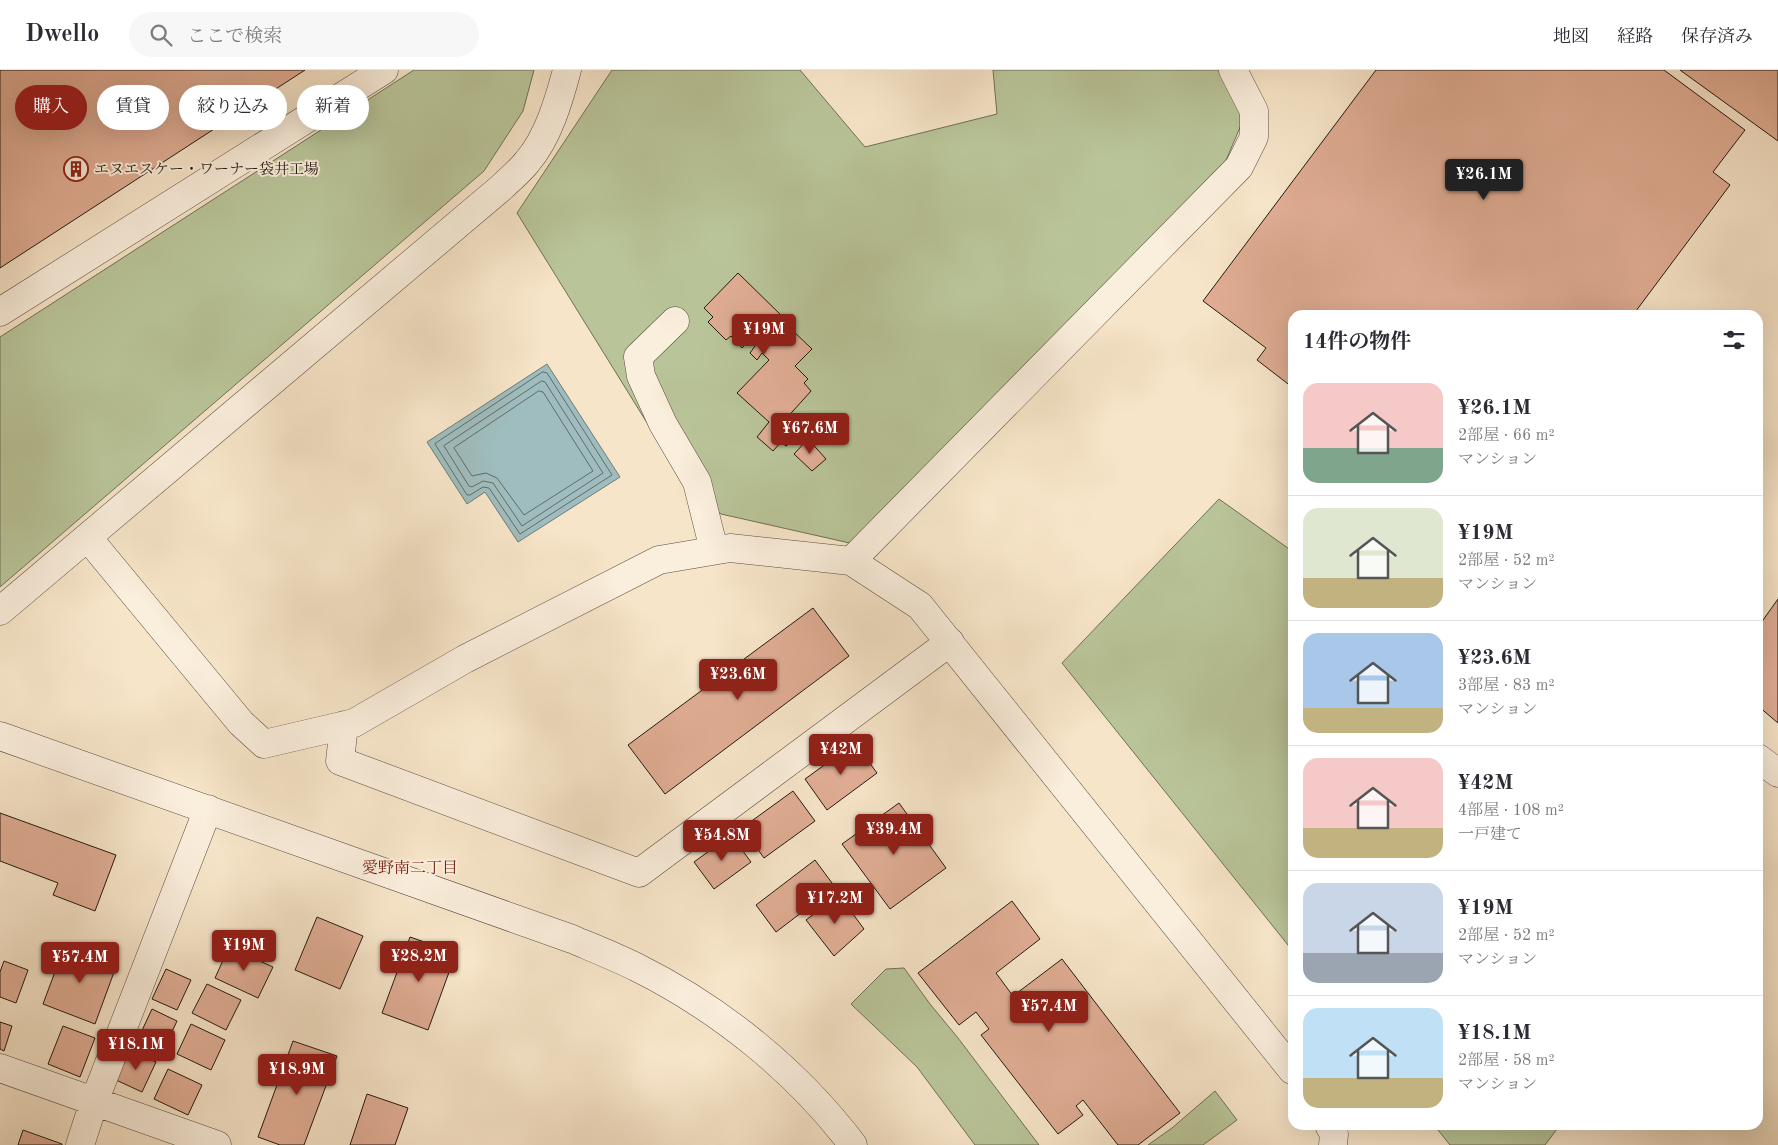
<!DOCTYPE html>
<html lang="ja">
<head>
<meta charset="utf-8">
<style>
  :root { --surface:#fff; --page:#f7f7f7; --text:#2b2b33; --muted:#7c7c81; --line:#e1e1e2; --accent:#8f2418 }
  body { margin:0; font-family:"Old Standard TT","Noto Serif JP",serif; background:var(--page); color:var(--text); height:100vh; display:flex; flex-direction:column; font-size:19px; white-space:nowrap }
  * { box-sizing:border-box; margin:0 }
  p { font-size:16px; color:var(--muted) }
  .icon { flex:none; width:28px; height:28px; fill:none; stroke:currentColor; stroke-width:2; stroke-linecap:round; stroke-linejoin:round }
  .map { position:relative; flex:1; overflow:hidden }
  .sheet { position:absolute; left:1288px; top:240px; width:475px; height:820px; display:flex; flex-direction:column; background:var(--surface); border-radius:15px; box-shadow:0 5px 20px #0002 }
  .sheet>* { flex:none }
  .hud { position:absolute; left:15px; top:15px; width:475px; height:45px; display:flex; gap:10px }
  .price { position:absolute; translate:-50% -42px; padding:0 11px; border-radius:5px; background:var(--accent); color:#fff; font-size:16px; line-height:32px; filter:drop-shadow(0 1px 2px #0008) }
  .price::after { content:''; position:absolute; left:50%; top:30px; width:15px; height:11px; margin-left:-8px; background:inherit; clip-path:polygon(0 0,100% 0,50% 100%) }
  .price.on { background:#222; color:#fff }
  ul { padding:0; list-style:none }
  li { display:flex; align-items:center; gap:15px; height:125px; padding:0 15px }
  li+li { border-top:1px solid var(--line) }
  li span { display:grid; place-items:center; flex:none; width:140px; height:100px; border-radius:15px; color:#555 }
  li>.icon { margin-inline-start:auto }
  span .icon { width:60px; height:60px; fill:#fffc; stroke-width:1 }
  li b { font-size:21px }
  h2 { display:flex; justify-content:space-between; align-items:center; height:60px; padding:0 15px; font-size:21px }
  .tag { padding:0 18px; border-radius:22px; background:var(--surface); box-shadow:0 5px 20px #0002; font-size:18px; line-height:45px }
  .tag.on { background:var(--accent); color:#fff }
  header { display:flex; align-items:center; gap:30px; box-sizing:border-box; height:70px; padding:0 25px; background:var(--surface); border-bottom:1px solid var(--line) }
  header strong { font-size:24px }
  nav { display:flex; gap:28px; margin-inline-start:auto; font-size:18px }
  .search { width:350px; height:45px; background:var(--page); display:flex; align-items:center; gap:12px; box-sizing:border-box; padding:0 18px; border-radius:28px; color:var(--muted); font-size:19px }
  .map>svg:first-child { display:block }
  .green { fill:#b9c599; stroke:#6e7056 }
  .water { fill:#9fbdbe; stroke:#6e7c79 }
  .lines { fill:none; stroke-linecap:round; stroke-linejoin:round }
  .shore { stroke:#626c68; stroke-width:1 }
  .building { fill:#e0ad94; stroke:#241a12 }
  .minor-casing { stroke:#594d40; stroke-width:29 }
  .minor { stroke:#faeedc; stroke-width:28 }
  .labels { text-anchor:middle; stroke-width:4; stroke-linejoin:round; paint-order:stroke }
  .poi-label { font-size:15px; fill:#241a12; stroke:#faeedc; text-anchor:start }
  .neighbourhood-label { font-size:16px; fill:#7a1f14; stroke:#faeedc }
</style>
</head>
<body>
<header>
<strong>Dwello</strong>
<div class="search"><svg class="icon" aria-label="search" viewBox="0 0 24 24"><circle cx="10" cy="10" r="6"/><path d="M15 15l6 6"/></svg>ここで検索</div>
<nav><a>地図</a><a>経路</a><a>保存済み</a></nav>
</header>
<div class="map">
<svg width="1778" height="1075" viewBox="0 0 1778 1075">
  <rect width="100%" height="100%" fill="#f7e5c9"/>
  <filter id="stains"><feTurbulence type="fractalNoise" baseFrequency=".004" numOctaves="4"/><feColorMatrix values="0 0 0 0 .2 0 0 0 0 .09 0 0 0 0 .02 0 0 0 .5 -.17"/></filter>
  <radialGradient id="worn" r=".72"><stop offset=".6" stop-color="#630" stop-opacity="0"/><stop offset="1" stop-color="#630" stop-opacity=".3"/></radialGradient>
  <!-- green -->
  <path class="green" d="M 414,0 L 534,0 L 523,41 L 484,101 L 0,517 L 0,267 Z
    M 612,0 L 800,0 L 865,77 L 997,44 L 993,0 L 1221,0 L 1244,48 L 1224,95 L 863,476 L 721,444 L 688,419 L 517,143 Z
    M 1219,429 L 1292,481 L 1292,880 L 1062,593 Z
    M 904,898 L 930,934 L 958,968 L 1039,1075 L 975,1075 L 917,997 L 851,934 L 886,899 Z
    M 1215,1021 L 1237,1050 L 1203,1075 L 1148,1075 L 1172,1058 Z
    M 1434,1055 L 1560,1055 L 1545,1075 L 1450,1075 Z"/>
  <!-- water -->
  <path class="water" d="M 547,294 L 620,407 L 518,472 L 485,422 L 467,434 L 427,372 Z"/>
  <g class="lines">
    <!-- shore -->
    <path class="shore" d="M 543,302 L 547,303 L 612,405 L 520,464 L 489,418 L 483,417 L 470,425 L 467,425 L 435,374 Z
      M 542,311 L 545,312 L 603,403 L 522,456 L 493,413 L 483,411 L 472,417 L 469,416 L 444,376 Z
      M 539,321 L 543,322 L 593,401 L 524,445 L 497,408 L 486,403 L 472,406 L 454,378 Z"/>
  </g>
  <!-- building -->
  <path class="building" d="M 0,0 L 305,0 L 0,198 Z
    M 1376,0 L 1664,0 L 1745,60 L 1713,102 L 1730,115 L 1633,245 L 1292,245 L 1292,317 L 1257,290 L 1266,278 L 1203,231 Z
    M 1680,0 L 1778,0 L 1778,71 Z
    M 738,203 L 783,247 L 777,253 L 787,263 L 791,259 L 812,279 L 795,296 L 808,309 L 804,313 L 811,321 L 784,351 L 798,366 L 786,376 L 781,372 L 773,381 L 757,367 L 769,352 L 737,323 L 769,290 L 762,283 L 757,290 L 750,283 L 755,276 L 750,270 L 742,278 L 731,266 L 726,270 L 708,252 L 713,247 L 704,238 Z
    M 808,369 L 826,389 L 812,401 L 794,384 Z
    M 1778,529 L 1778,653 L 1758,636 L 1758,557 Z
    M 813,538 L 849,586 L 665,724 L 628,675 Z
    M 855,673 L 877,703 L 827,740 L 805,709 Z
    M 793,721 L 815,751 L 764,788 L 742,758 Z
    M 899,733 L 946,798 L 890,839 L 842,774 Z
    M 0,743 L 116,785 L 95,841 L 53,825 L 58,813 L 0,791 Z
    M 731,765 L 751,792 L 714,819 L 694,792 Z
    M 815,790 L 835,817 L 776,862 L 756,835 Z
    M 839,825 L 864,859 L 834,886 L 806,850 Z
    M 1012,831 L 1040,869 L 996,903 L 1013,926 L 1062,889 L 1180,1043 L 1138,1075 L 1118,1075 L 1083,1030 L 1076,1036 L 1083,1045 L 1058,1064 L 981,965 L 989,959 L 976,942 L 959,955 L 918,903 Z
    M 317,847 L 363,866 L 340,919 L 295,900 Z
    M 410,867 L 456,883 L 428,960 L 382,943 Z
    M 65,875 L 117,894 L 95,954 L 43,934 Z
    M 229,877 L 273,897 L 258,928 L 215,908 Z
    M 4,891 L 28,900 L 16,933 L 0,927 L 0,902 Z
    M 166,899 L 191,910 L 177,940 L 152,929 Z
    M 207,914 L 241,930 L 226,960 L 192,943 Z
    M 152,939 L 177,951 L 163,981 L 138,969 Z
    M 0,952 L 12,956 L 4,981 L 0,979 Z
    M 191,954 L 225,970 L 211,1000 L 177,984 Z
    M 63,956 L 95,968 L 80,1007 L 48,994 Z
    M 293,971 L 337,986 L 304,1075 L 280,1075 L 258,1067 Z
    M 130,980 L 156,992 L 142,1022 L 116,1010 Z
    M 168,999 L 202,1015 L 188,1045 L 154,1029 Z
    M 367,1024 L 408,1038 L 395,1075 L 350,1075 Z
    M 23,1060 L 62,1074 L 62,1075 L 18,1075 Z"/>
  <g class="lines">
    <defs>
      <path id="minor" d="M 0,242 L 384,0
        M 675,251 L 638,287 L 641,306 L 663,354 L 697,412 L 714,480
        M 88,468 L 241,653 L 264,674 L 354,653 L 465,589 L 659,490 L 730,478 L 851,491 L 920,536 L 1292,1000
        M 851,491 L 1239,97 L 1254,67 L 1254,41 L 1233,0
        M 0,541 L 502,117 C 511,108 520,101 527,92 C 548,68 559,30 567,0
        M 344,655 L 340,691 L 639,803 L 950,572
        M 0,666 L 572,869 C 593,878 616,887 638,898 C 720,939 797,1001 853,1075
        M 1758,688 L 1778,703
        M 0,998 L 217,1075
        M 1329,1055 L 1334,1064 L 1333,1075
        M 80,1075 L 94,1032 L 208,739"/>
    </defs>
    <!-- minor casing -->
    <use href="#minor" class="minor-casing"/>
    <!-- minor -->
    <use href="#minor" class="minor"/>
  </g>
  <!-- icons -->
  <defs>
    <symbol id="building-ring" viewBox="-11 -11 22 22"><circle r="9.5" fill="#faeedc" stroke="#8f2418" stroke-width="1.5"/><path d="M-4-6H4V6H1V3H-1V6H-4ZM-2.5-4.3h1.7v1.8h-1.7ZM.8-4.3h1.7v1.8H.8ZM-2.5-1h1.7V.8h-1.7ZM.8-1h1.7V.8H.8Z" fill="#8f2418"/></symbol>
  </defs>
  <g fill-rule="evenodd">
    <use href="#building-ring" x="62" y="85" width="28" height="28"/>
  </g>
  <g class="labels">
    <!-- poi labels -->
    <g class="poi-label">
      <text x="94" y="104">エヌエスケー・ワーナー袋井工場</text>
    </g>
    <!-- neighbourhood labels -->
    <g class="neighbourhood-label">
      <text x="410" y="803">愛野南二丁目</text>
    </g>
  </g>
  <rect width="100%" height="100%" filter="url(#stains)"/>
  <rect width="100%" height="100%" fill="url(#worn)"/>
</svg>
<b class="price on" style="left:1484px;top:131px">¥26.1M</b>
<b class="price" style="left:764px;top:286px">¥19M</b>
<b class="price" style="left:810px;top:385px">¥67.6M</b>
<b class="price" style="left:738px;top:631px">¥23.6M</b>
<b class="price" style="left:841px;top:706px">¥42M</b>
<b class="price" style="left:894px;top:786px">¥39.4M</b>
<b class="price" style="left:722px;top:792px">¥54.8M</b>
<b class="price" style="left:835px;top:855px">¥17.2M</b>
<b class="price" style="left:244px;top:902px">¥19M</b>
<b class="price" style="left:419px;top:913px">¥28.2M</b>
<b class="price" style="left:80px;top:914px">¥57.4M</b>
<b class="price" style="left:1049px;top:963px">¥57.4M</b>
<b class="price" style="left:136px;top:1001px">¥18.1M</b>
<b class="price" style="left:297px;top:1026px">¥18.9M</b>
<div class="hud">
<a class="tag on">購入</a>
<a class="tag">賃貸</a>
<a class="tag">絞り込み</a>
<a class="tag">新着</a>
</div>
<section class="sheet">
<h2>14件の物件<svg class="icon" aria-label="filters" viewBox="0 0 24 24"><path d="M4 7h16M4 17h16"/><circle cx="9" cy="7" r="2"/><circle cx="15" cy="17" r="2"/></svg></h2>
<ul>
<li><span style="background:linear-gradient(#f6c9c9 65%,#7fa58c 0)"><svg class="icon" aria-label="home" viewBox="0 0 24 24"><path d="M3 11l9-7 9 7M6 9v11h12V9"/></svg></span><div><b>¥26.1M</b><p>2部屋 · 66 m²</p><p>マンション</p></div></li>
<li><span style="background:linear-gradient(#dfe7d0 70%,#c2b280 0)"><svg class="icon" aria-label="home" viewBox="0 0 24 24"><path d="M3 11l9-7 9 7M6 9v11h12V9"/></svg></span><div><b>¥19M</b><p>2部屋 · 52 m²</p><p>マンション</p></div></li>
<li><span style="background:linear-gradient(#a9c7e8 75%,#c2b280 0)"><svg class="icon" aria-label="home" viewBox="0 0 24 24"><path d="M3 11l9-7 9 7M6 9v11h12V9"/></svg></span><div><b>¥23.6M</b><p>3部屋 · 83 m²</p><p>マンション</p></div></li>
<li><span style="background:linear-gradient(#f6c9c9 70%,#c2b280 0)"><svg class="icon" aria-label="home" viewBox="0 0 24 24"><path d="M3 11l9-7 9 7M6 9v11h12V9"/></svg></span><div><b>¥42M</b><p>4部屋 · 108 m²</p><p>一戸建て</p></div></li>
<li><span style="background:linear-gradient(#c9d6e8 70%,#9aa5b1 0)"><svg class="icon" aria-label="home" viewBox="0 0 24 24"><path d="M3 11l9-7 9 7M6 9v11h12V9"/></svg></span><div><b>¥19M</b><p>2部屋 · 52 m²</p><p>マンション</p></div></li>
<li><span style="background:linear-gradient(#bfe0f5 70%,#c2b280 0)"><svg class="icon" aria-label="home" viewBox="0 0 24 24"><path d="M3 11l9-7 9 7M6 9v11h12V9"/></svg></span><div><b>¥18.1M</b><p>2部屋 · 58 m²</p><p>マンション</p></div></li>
</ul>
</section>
</div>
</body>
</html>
